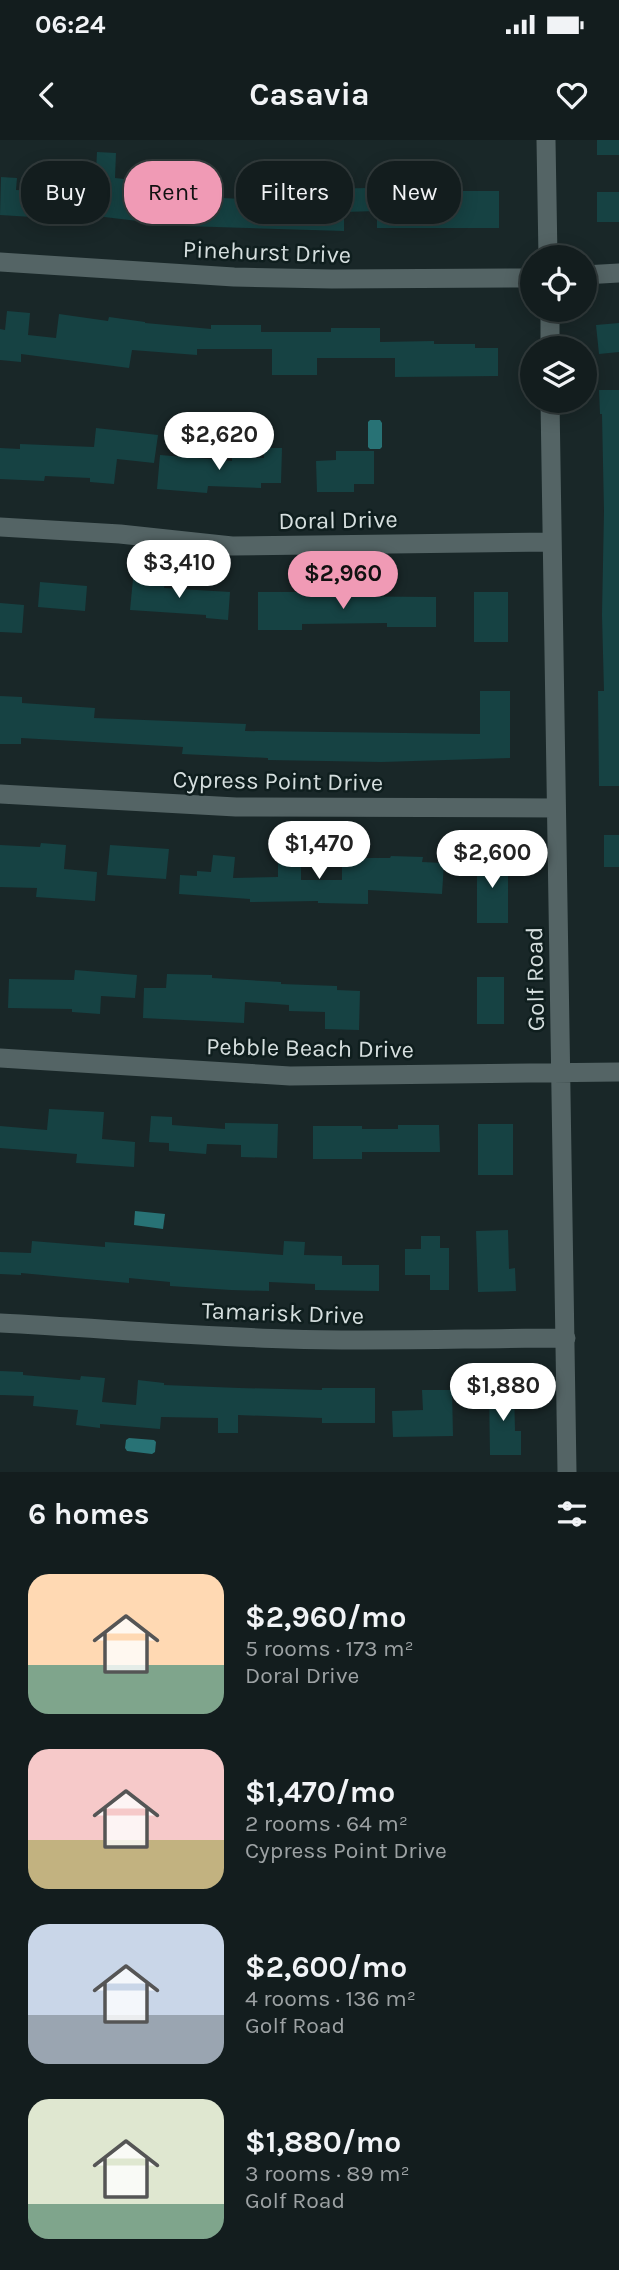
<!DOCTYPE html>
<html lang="en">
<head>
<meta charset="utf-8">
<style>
  :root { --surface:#131d1e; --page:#202a2b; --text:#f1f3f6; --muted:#9da2a4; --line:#323b3c; --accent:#f09ab5 }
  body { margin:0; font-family:Karla,sans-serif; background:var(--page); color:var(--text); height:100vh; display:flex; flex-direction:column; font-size:26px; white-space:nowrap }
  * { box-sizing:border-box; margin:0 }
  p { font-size:23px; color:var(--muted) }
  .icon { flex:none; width:38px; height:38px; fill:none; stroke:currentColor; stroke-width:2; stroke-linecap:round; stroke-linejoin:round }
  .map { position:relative; height:1332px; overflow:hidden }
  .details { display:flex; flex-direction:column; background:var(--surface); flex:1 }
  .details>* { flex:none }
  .banner { position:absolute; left:21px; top:21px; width:578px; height:63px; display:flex; gap:14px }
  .tools { position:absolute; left:520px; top:105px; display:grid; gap:14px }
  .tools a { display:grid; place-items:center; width:77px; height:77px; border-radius:50%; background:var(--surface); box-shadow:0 4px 18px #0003,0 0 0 2px var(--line); font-size:35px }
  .price { position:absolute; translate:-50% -60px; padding:0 16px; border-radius:24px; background:#fff; color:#222; font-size:23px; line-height:46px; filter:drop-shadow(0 2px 4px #0008) }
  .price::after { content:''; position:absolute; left:50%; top:42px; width:21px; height:16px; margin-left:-10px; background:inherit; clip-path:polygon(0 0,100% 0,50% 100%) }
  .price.current { background:var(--accent); color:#111 }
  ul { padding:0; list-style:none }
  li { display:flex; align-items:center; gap:21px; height:175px; padding:0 28px }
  li span { display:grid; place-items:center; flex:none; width:196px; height:140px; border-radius:21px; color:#555 }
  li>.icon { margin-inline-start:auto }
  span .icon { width:84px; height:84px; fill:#fffc; stroke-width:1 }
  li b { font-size:30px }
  h2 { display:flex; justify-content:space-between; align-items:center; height:84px; padding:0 28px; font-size:30px }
  .pill { padding:0 24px; border-radius:28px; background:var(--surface); box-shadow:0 4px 18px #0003,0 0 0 2px var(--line); font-size:24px; line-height:63px }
  .pill.current { background:var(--accent); color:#111 }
  .status { display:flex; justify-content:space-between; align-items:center; height:49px; padding:0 35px; background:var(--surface); direction:ltr }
  .status svg { height:19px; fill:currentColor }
  header { display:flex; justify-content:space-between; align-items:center; height:91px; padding:0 28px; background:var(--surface); font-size:32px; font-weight:700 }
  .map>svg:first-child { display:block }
  .water { fill:#287275 }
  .building { fill:#164243 }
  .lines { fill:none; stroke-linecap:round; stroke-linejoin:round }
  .minor { stroke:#546465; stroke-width:19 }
  .labels { text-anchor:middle; stroke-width:5; stroke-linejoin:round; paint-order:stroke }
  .street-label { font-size:24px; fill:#d5dede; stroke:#0f1e1e }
</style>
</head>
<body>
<div class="status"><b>06:24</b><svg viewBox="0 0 49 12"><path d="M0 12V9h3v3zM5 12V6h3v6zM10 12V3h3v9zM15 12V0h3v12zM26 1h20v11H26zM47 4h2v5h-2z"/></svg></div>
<header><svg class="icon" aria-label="back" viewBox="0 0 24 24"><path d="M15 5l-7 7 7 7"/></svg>Casavia<svg class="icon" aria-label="heart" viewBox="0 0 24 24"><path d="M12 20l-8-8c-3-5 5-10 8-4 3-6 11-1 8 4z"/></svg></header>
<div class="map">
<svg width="619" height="1332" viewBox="0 0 619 1332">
  <rect width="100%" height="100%" fill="#192728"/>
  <!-- water -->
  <path class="water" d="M 370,280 L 380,280 L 382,283 L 382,307 L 380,309 L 370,309 L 368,307 L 368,282 Z
    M 241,288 L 267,289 L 266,303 L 240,302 Z
    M 135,1071 L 165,1074 L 163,1089 L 134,1085 Z
    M 129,1298 L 154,1300 L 156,1302 L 155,1312 L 152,1314 L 127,1311 L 125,1308 L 126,1300 Z"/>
  <!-- building -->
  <path class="building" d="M 597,0 L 619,0 L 619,15 L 597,15 Z
    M 97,12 L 116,13 L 115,38 L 152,42 L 151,46 L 175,48 L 172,67 L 148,65 L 146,82 L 96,76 L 96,81 L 0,75 L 1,37 L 17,38 L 16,50 L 95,52 Z
    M 368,48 L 427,50 L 427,51 L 499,51 L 499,88 L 377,88 L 377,71 L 344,72 L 344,91 L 184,86 L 185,56 L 280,61 L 281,50 L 317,52 L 317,49 Z
    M 597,52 L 619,52 L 619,82 L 597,82 Z
    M 7,171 L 30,173 L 28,195 L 56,198 L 59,174 L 108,181 L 109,177 L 145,182 L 145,183 L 211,189 L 211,185 L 261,185 L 261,192 L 331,192 L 331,188 L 380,188 L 380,202 L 434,201 L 434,204 L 475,204 L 475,208 L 498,208 L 498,236 L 395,237 L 395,218 L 317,218 L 317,235 L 272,235 L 272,209 L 197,209 L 197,215 L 132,210 L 129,228 L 21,214 L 21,222 L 0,220 L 0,189 L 5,190 Z
    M 619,183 L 619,212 L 599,214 L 596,185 Z
    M 599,250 L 619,250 L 619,646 L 599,646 L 598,551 L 604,551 L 602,475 L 604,371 L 602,274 L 600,274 Z
    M 96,288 L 158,295 L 154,323 L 117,319 L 114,344 L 90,342 L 90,338 L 45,336 L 44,341 L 0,339 L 0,308 L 20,309 L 20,304 L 94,307 Z
    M 264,308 L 282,308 L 281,343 L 261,343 L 261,348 L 208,346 L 207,353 L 157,349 L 160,315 L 232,321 L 232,317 L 264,318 Z
    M 336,311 L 374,311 L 374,344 L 354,344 L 354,352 L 317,352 L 316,321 L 336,320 Z
    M 133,439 L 165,442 L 164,448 L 230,452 L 228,480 L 206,478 L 206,475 L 130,470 Z
    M 40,442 L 87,446 L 85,471 L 38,467 Z
    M 258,452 L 302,452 L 302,456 L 436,457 L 436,487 L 387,487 L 387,483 L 302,484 L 302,490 L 258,490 Z
    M 474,452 L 508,452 L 508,502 L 474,502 Z
    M 0,463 L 24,465 L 22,493 L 0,492 Z
    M 480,551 L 510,551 L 510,618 L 382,622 L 268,620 L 268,618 L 182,614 L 183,607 L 21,598 L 21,604 L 0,604 L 0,556 L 22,557 L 22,563 L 95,568 L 94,578 L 246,584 L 245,591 L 480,594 Z
    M 604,695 L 619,695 L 619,727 L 604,727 Z
    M 41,703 L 66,705 L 64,729 L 97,732 L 95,761 L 36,757 L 37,748 L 0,747 L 0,705 L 40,707 Z
    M 110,705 L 169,709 L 166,739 L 107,735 Z
    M 213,715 L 235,717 L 233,738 L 278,737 L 278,717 L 301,717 L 301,740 L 342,740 L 342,718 L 390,718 L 391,716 L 423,717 L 422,722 L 444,723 L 442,754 L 368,750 L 368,764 L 318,763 L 318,761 L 250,762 L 250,759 L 179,754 L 180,735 L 197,736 L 197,731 L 211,732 Z
    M 477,717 L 508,717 L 508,783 L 477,783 Z
    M 75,830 L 137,835 L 135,858 L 101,856 L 100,874 L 72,872 L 72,869 L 8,868 L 9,839 L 74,840 Z
    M 167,834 L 212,835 L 212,838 L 281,842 L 281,844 L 337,846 L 337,850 L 360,851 L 359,890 L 325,889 L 325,872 L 289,871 L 289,865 L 245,862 L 244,883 L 143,878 L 144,848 L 166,848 Z
    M 477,837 L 504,837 L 504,884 L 477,884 Z
    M 49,969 L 104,972 L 102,999 L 135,1002 L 134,1027 L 76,1023 L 77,1014 L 0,1008 L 0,986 L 47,990 Z
    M 151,976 L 172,977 L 172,985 L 225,989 L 225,983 L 278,984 L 277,1018 L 241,1017 L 241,1005 L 207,1004 L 206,1014 L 169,1011 L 169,1003 L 149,1002 Z
    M 478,984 L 513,984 L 513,1035 L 478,1035 Z
    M 398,985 L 439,985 L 440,1012 L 362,1012 L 362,1019 L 313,1019 L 313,986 L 362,986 L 362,989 L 398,989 Z
    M 508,1090 L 509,1129 L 515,1128 L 516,1151 L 478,1152 L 476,1091 Z
    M 421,1096 L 440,1096 L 440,1108 L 449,1108 L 449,1150 L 430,1150 L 430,1135 L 405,1135 L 405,1109 L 421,1109 Z
    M 32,1101 L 105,1107 L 105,1102 L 283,1115 L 284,1101 L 305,1102 L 304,1115 L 342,1116 L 342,1125 L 379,1125 L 379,1151 L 315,1150 L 315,1144 L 269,1142 L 269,1151 L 231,1150 L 170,1146 L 170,1142 L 129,1138 L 129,1143 L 21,1133 L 21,1135 L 0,1134 L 0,1112 L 31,1113 Z
    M 0,1231 L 23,1232 L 23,1235 L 80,1240 L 81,1236 L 105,1238 L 102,1262 L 136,1265 L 138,1240 L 164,1243 L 164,1245 L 239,1248 L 322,1250 L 322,1248 L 375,1248 L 375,1283 L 322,1283 L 322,1278 L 238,1275 L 238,1293 L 218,1293 L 218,1278 L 161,1277 L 160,1289 L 100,1284 L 100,1288 L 76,1285 L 78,1270 L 33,1266 L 34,1256 L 0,1255 Z
    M 489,1248 L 514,1248 L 515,1291 L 521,1291 L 521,1315 L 490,1315 Z
    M 422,1250 L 452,1250 L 453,1296 L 393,1297 L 392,1271 L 423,1270 Z"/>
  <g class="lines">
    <!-- minor -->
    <path class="minor" d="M 546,0 L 548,117
      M 0,122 L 234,137 L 332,139 L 532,138
      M 584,135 L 619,133
      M 550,170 L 550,208
      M 550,261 L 567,1332
      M 0,387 L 120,394 L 232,406 L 552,402
      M 0,654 L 236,667 L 556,668
      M 0,918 L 290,936 L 619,932
      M 0,1183 C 96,1188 192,1196 288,1199 C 381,1202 473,1198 566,1198"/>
  </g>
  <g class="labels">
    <!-- street labels -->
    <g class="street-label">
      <text transform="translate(267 112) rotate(2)" y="8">Pinehurst Drive</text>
      <text transform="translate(338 380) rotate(-1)" y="8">Doral Drive</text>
      <text transform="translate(278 641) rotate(1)" y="8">Cypress Point Drive</text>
      <text transform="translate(535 839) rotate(-91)" y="8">Golf Road</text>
      <text transform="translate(310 908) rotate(1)" y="8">Pebble Beach Drive</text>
      <text transform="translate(283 1173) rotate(2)" y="8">Tamarisk Drive</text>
    </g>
  </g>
</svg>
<div class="tools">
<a><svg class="icon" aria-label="locate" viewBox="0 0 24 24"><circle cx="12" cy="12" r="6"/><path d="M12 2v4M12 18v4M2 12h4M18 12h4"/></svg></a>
<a><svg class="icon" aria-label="layers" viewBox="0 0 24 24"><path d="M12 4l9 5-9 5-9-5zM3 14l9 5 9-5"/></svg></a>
</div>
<b class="price" style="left:219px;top:332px">$2,620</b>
<b class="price" style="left:179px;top:460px">$3,410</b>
<b class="price current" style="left:343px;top:471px">$2,960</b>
<b class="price" style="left:319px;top:741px">$1,470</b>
<b class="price" style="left:492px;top:750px">$2,600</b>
<b class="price" style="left:503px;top:1283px">$1,880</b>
<div class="banner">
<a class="pill">Buy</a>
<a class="pill current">Rent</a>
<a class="pill">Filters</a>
<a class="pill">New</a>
</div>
</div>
<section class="details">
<h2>6 homes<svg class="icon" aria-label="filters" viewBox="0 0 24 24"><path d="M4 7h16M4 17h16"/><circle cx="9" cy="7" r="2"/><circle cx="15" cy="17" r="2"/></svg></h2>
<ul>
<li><span style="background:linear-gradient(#ffd9b3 65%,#7fa58c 0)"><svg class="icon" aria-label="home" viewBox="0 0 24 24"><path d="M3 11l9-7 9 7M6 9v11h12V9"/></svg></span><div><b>$2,960/mo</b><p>5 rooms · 173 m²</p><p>Doral Drive</p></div></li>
<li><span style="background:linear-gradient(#f6c9c9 65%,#c2b280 0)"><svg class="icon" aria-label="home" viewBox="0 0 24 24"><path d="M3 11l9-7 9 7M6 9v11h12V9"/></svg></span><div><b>$1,470/mo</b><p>2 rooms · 64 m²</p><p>Cypress Point Drive</p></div></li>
<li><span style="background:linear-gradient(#c9d6e8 65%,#9aa5b1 0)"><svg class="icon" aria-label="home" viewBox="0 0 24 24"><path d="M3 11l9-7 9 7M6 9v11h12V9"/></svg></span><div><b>$2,600/mo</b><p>4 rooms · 136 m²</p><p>Golf Road</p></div></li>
<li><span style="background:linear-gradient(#dfe7d0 75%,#7fa58c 0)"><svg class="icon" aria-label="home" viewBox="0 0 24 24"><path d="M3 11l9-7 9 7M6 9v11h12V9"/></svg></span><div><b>$1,880/mo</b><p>3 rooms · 89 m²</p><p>Golf Road</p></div></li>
</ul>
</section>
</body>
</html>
